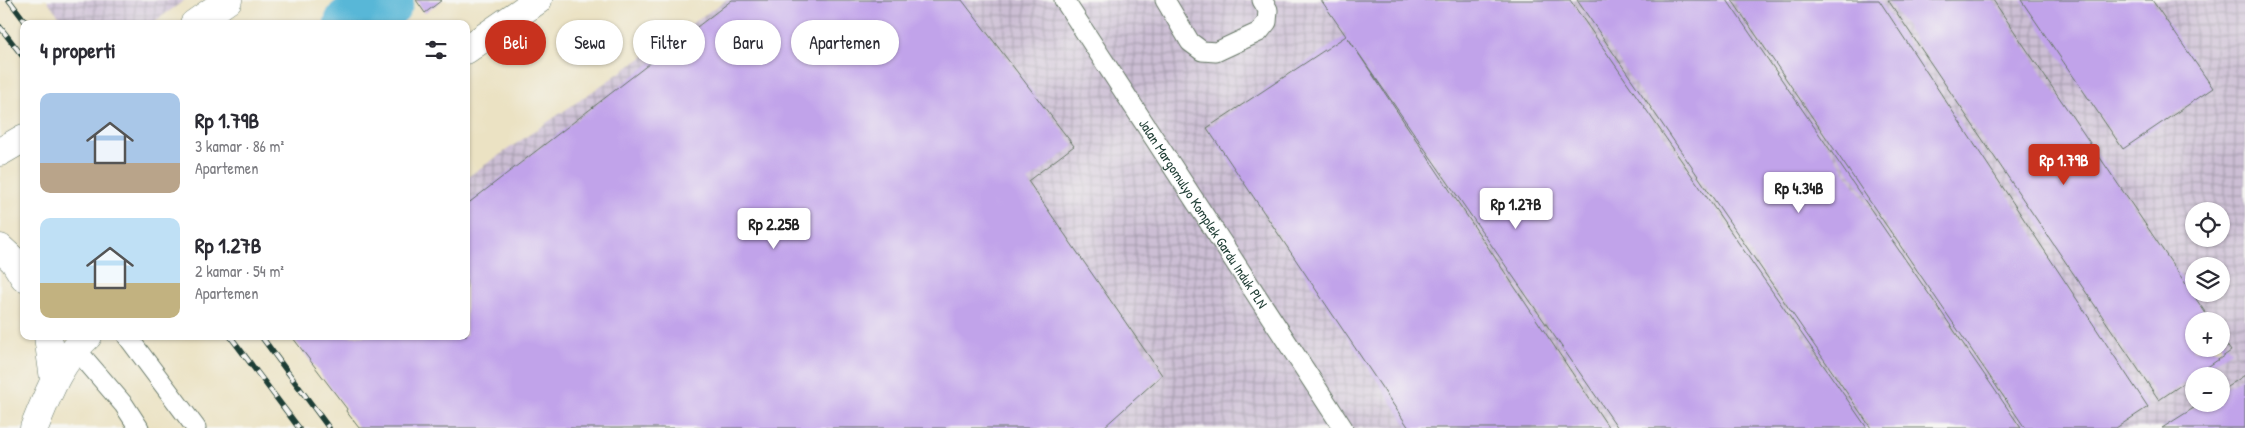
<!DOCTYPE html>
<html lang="id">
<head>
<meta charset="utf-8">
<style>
  :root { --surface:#fff; --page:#f7f7f7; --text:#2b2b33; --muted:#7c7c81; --accent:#c8321e }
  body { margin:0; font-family:"Patrick Hand",sans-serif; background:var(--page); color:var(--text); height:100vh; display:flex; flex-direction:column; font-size:19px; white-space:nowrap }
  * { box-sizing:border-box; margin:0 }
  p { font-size:16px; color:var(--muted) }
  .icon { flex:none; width:28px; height:28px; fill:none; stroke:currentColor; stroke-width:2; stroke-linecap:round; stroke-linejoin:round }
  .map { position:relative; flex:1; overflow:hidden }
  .side { position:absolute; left:20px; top:20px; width:450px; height:320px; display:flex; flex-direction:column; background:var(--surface); border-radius:10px; box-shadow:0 1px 4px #0004 }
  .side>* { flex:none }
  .banner { position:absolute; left:485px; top:20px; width:475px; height:45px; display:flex; gap:10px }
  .tools { position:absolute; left:2185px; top:202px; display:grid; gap:10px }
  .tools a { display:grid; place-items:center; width:45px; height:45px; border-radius:50%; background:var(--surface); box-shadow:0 1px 4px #0004; font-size:25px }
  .price { position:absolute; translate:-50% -42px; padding:0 11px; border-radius:5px; background:#fff; color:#222; font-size:16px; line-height:32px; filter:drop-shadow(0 1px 2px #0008) }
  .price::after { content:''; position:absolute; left:50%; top:30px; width:15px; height:11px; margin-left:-8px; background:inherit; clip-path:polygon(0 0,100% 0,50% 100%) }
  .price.selected { background:var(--accent); color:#fff }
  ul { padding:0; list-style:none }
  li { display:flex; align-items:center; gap:15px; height:125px; padding:0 20px }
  li span { display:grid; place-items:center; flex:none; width:140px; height:100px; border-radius:10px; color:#555 }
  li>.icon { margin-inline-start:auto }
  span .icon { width:60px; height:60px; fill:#fffc; stroke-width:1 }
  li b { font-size:21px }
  h2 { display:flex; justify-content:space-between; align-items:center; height:60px; padding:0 20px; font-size:21px }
  .tag { padding:0 18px; border-radius:22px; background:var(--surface); box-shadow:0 1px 4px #0004; font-size:18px; line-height:45px }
  .tag.selected { background:var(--accent); color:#fff }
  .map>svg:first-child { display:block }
  .industrial { fill:url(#industrial-grid); fill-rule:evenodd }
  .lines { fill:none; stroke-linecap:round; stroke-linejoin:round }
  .river { stroke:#59b7d7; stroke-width:56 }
  .building { fill:#c1a3ea }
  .service-casing { stroke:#676; stroke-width:21 }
  .secondary-casing { stroke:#676; stroke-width:29 }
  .service { stroke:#fff; stroke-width:19 }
  .secondary { stroke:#fff; stroke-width:28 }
  .rail-casing { stroke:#1f3d34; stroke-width:5.5 }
  .rail { stroke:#f6f6f2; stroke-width:4; stroke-dasharray:11; stroke-linecap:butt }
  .labels { text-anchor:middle; stroke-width:4.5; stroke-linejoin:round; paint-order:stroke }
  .street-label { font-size:14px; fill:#1f3d34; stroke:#f6f6f2 }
</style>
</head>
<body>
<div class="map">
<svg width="2245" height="428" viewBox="0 0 2245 428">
  <defs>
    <pattern id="industrial-grid" width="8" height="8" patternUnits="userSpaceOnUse" patternTransform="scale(1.25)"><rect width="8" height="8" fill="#ccbed4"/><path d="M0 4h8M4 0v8" fill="none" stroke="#a59cad"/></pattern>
  </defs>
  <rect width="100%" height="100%" fill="#f6f6f2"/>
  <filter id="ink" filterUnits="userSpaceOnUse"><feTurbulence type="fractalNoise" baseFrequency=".02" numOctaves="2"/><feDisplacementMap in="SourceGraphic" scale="10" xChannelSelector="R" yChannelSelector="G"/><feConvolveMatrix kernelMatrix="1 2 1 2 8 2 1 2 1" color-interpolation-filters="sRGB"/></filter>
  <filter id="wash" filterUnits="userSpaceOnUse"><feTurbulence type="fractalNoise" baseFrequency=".0096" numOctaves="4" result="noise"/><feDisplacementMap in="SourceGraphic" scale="20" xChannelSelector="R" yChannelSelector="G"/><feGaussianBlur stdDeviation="1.12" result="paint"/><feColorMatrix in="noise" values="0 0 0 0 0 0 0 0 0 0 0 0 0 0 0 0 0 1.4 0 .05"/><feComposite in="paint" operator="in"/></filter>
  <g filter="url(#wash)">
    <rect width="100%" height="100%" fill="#ebe2c3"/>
    <!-- industrial -->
    <path class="industrial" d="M 47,0 L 185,0 L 151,24 L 65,24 Z
      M 726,0 L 2245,0 L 2245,428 L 375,428 L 466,336 L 466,178 ZM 2194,211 L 2221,211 L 2221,239 L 2194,239 ZM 2194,266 L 2221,266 L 2221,294 L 2194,294 ZM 2194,321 L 2221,321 L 2221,349 L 2194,349 ZM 2194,376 L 2221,376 L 2221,404 L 2194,404 Z"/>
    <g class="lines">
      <!-- river -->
      <path class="river" d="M 352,24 L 386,0"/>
    </g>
    <g id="blocks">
      <!-- building -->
      <path class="building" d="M 416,0 L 442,0 L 425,13 Z
        M 732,0 L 962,0 L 1074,146 L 1028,181 L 1162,375 L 1103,428 L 359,428 L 346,411 L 347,409 L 293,338 L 295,336 L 466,336 L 466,205 Z
        M 1321,0 L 1570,0 L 1867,428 L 1618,428 L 1348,38 L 1609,428 L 1409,428 L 1207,128 L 1346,36 Z
        M 1577,0 L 1727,0 L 2021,428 L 1871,428 Z
        M 1732,0 L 1879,0 L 2148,407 L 2116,428 L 2025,428 Z
        M 1888,0 L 1993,0 L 2211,321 L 2194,321 L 2194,349 L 2221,349 L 2221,337 L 2231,351 L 2159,400 Z
        M 2021,0 L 2152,0 L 2213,88 L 2123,149 Z
        M 2245,375 L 2245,428 L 2162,428 L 2200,404 L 2221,404 L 2221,391 Z"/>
    </g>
  </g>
  <g filter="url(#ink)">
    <use href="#blocks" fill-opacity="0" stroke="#676" stroke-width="1"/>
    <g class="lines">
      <defs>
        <g id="service">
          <path id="s1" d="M 1064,0 L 1343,428"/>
          <path d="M 1165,0 L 1190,42 L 1202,51 L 1216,52 L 1259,32 L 1267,22 L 1268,10 L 1262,0"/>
          <path d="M 127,336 L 196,428"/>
          <path d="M 75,348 L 124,405 L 139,428"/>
        </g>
        <path id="secondary" d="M 194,24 L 228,0
          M 466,50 L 538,0
          M 0,152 L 24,138
          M 0,248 L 14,261 L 24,277
          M 48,336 L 54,379
          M 34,428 C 48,394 60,361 88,336"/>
      </defs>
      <!-- service casing -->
      <use href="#service" class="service-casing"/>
      <!-- secondary casing -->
      <use href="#secondary" class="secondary-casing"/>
      <!-- service -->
      <use href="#service" class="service"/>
      <!-- secondary -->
      <use href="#secondary" class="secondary"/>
      <defs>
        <path id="rail" d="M 9,0 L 27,24
          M 0,27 L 24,58
          M 230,336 L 299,428
          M 261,336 L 329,428"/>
      </defs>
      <!-- rail casing -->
      <use href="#rail" class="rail-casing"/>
      <!-- rail -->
      <use href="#rail" class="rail"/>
    </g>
  </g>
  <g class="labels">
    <!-- street labels -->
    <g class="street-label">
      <text dy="5" stroke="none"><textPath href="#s1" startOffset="255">Jalan Margomulyo Komplek Gardu Induk PLN</textPath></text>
    </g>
  </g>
</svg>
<div class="tools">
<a><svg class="icon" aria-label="locate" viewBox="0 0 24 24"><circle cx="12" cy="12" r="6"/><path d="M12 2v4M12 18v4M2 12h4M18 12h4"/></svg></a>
<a><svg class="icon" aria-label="layers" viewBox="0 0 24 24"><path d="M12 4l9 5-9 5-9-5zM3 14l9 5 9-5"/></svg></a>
<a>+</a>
<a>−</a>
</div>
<b class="price selected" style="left:2064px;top:186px">Rp 1.79B</b>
<b class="price" style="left:1799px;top:214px">Rp 4.34B</b>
<b class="price" style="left:1516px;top:230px">Rp 1.27B</b>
<b class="price" style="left:774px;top:250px">Rp 2.25B</b>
<div class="banner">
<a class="tag selected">Beli</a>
<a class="tag">Sewa</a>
<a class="tag">Filter</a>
<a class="tag">Baru</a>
<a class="tag">Apartemen</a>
</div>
<section class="side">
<h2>4 properti<svg class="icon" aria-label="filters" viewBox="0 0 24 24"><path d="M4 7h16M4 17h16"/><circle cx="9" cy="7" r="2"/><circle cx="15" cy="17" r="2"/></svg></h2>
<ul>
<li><span style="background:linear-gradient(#a9c7e8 70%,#b9a48a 0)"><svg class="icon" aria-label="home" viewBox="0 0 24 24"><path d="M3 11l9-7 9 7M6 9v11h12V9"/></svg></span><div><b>Rp 1.79B</b><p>3 kamar · 86 m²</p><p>Apartemen</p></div></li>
<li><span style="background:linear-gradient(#bfe0f5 65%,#c2b280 0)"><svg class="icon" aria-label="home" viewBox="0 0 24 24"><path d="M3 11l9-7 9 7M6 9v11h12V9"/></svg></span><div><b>Rp 1.27B</b><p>2 kamar · 54 m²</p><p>Apartemen</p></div></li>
</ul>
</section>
</div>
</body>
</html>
